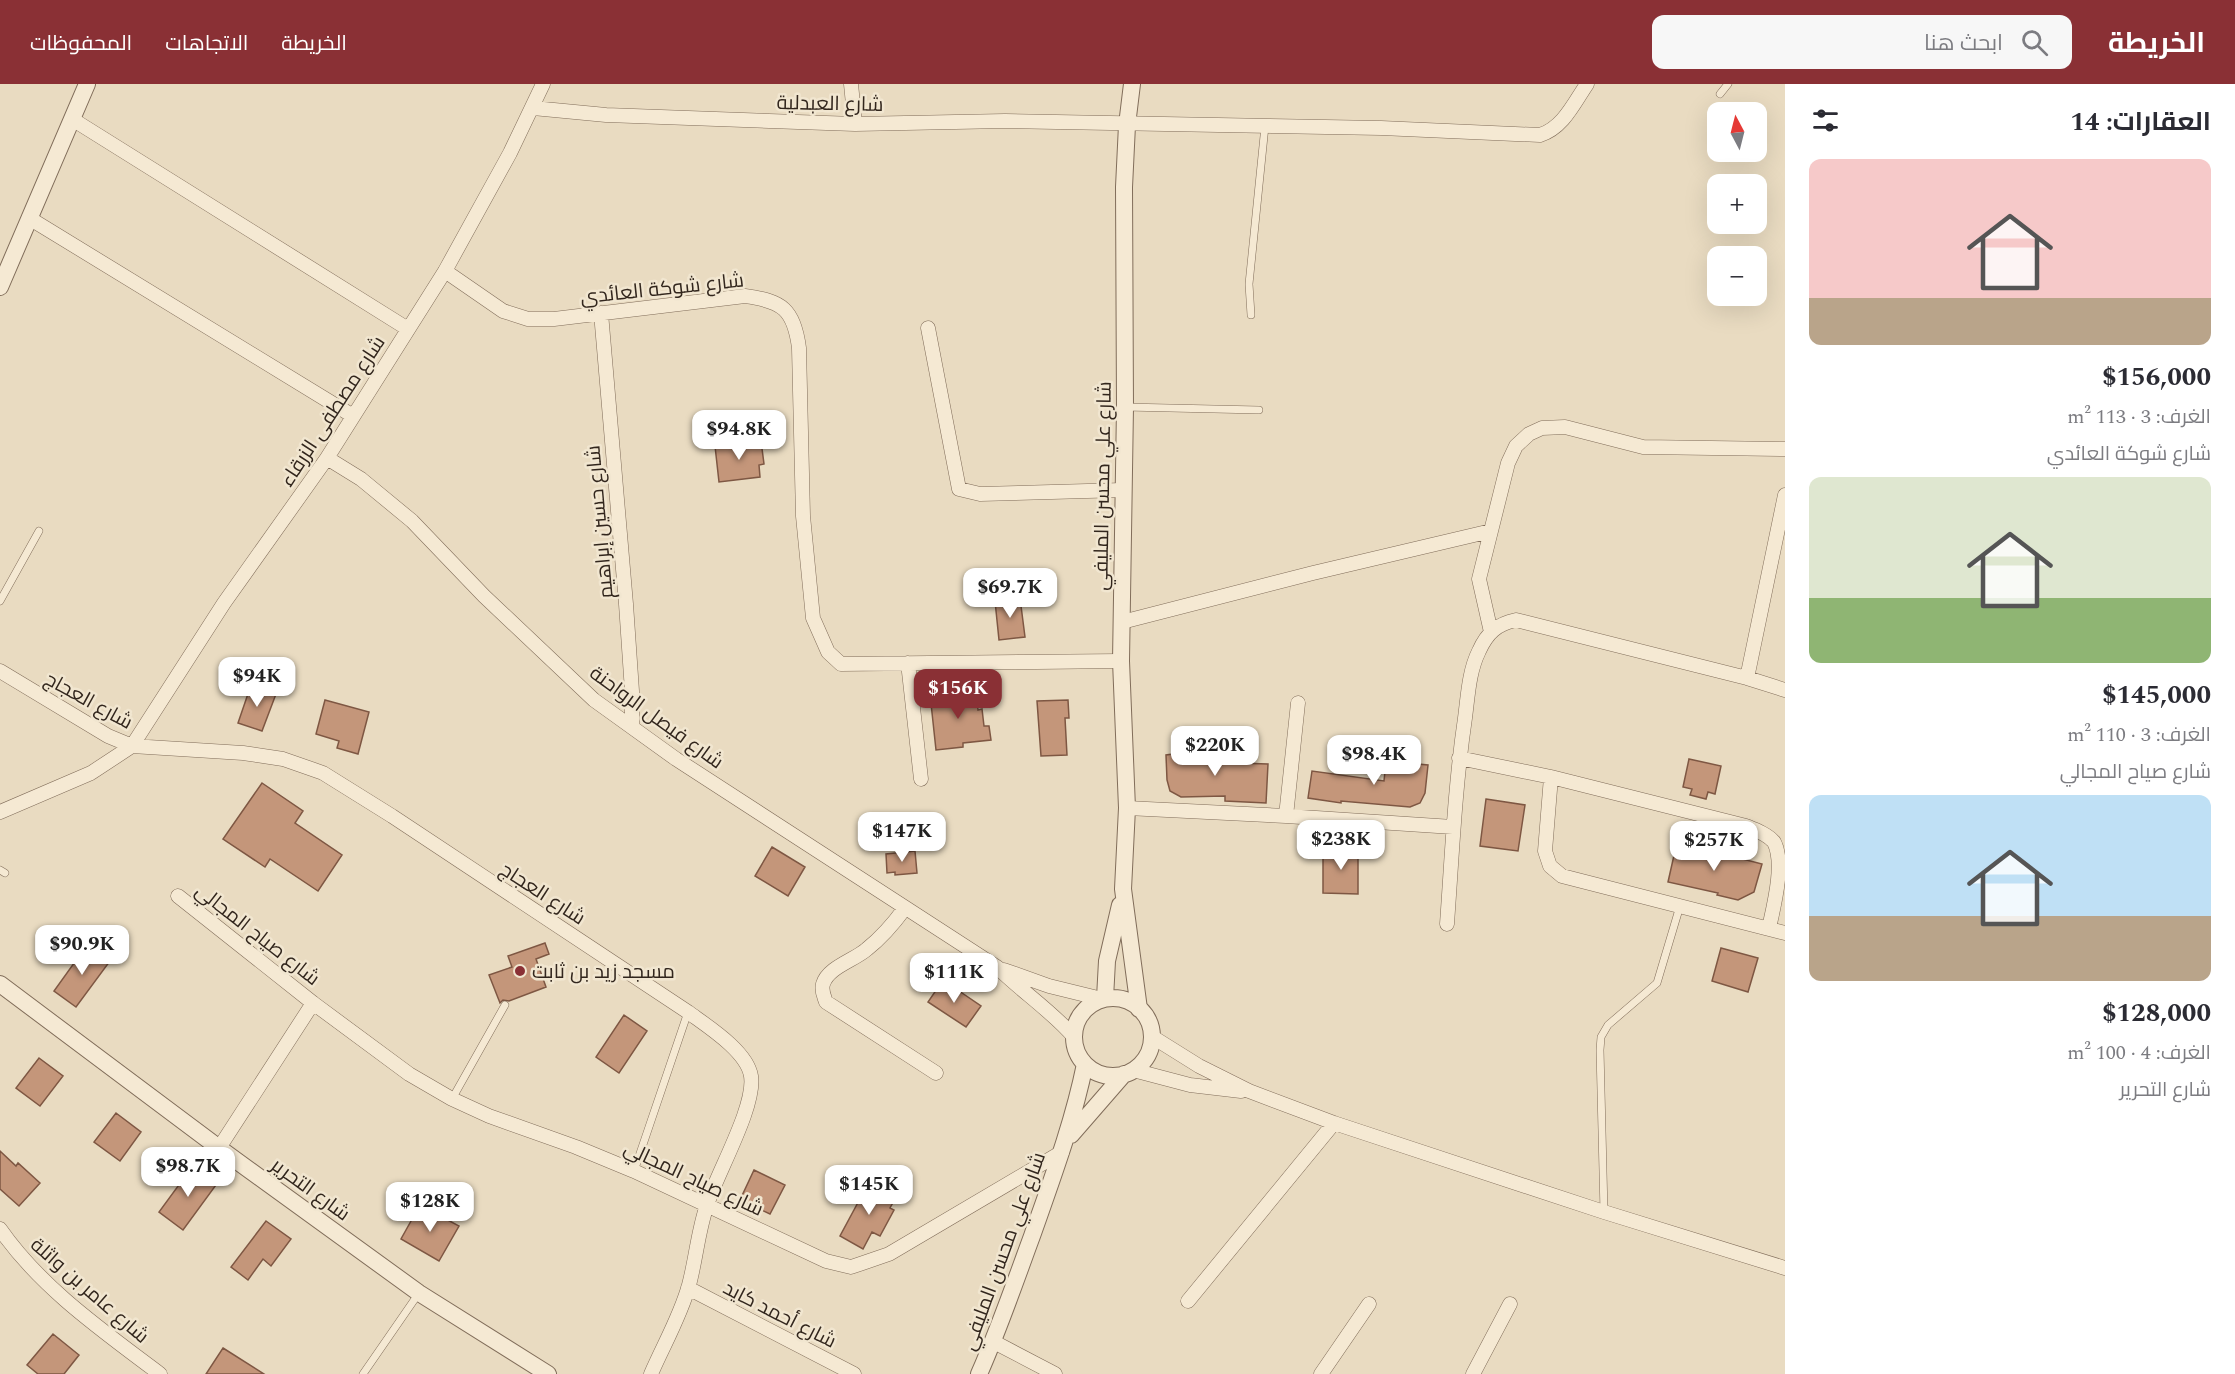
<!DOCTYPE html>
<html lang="ar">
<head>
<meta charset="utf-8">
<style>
  :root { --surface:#fff; --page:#f7f7f7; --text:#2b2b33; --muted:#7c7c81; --accent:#8a3035 }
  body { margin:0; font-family:Spectral,Cairo,serif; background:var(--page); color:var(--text); direction:rtl; height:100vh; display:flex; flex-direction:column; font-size:22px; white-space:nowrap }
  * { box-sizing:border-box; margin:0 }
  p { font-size:20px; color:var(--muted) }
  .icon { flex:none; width:33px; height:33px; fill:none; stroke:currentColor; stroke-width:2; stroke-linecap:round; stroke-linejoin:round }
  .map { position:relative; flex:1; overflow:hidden; direction:ltr }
  .panel { display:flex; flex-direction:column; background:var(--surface); width:450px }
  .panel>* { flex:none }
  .needle { width:39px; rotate:353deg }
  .buttons { position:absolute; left:1707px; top:18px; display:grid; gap:12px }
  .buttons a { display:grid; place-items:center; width:60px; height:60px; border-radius:12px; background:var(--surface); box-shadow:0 6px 24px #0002; font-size:30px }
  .price { position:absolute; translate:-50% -51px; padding:0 14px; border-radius:12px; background:#fff; color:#222; font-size:20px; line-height:39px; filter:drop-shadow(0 2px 3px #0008) }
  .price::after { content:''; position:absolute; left:50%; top:36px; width:18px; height:14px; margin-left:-9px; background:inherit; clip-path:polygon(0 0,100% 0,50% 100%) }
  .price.current { background:var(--accent); color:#fff }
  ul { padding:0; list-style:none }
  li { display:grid; align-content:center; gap:12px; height:318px; padding:0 24px }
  li span { display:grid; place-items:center; height:186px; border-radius:12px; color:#555 }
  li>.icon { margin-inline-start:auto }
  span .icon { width:108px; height:108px; fill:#fffc; stroke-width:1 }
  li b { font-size:26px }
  h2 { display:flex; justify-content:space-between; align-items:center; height:72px; padding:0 24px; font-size:26px }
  header { display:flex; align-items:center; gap:36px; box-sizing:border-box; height:84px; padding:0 30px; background:var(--accent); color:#fff }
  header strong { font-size:28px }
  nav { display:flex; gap:33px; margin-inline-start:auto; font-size:21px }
  .search { width:420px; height:54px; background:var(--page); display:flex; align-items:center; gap:15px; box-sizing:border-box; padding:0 21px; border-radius:12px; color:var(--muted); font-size:22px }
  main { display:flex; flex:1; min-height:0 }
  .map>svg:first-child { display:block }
  .building { fill:#c4967a; stroke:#7e5743; stroke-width:1.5 }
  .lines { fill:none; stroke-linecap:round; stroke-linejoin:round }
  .service-casing { stroke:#816d5a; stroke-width:8 }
  .minor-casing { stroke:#816d5a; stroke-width:15 }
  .tertiary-casing { stroke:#816d5a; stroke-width:18 }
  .service { stroke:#f5e9d3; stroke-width:7 }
  .minor { stroke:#f5e9d3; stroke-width:14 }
  .tertiary { stroke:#f5e9d3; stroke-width:16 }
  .poi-dot { fill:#8a3035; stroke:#f1e6d0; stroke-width:2 }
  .labels { text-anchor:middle; stroke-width:5; stroke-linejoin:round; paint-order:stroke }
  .street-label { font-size:20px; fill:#32261d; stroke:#f1e6d0 }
  .poi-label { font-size:20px; fill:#32261d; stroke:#f1e6d0; text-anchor:start }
</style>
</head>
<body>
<header>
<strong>الخريطة</strong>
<div class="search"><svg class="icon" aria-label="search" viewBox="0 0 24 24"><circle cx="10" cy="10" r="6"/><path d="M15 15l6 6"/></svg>ابحث هنا</div>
<nav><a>الخريطة</a><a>الاتجاهات</a><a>المحفوظات</a></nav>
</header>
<main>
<section class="panel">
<h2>العقارات: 14<svg class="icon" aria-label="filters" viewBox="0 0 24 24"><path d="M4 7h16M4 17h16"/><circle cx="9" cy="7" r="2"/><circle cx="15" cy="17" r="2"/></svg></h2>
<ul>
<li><span style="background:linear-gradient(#f6c9c9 75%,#b9a48a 0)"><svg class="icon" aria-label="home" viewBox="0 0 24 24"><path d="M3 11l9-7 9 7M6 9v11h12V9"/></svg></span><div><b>$156,000</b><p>الغرف: 3 · 113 m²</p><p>شارع شوكة العائدي</p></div></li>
<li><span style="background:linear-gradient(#dfe7d0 65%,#8fb573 0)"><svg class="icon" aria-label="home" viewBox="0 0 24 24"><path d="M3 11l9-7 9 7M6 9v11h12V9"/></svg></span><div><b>$145,000</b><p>الغرف: 3 · 110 m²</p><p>شارع صياح المجالي</p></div></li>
<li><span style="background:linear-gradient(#bfe0f5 65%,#b9a48a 0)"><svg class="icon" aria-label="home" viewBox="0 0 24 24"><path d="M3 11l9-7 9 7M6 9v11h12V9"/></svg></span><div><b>$128,000</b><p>الغرف: 4 · 100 m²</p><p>شارع التحرير</p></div></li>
</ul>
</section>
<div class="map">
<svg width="1785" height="1290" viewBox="0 0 1785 1290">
  <rect width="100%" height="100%" fill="#e9dbc1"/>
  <!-- building -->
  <path class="building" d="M 761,357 L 764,380 L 759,381 L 760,393 L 719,398 L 715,362 Z
    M 1020,514 L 1025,553 L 999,556 L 995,517 Z
    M 251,601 L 276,610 L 262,647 L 238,639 Z
    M 976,606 L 978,626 L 982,625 L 984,642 L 989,642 L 991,656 L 963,659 L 963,663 L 936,666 L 930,610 Z
    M 325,616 L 369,628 L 358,670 L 337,664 L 339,657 L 316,650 Z
    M 1068,616 L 1069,634 L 1065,634 L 1067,671 L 1041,672 L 1037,617 Z
    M 1203,655 L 1204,678 L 1268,680 L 1266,719 L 1225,717 L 1225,712 L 1181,713 L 1170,707 L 1167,696 L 1166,671 L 1173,670 Z
    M 1689,675 L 1721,682 L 1715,710 L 1708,708 L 1706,715 L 1690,711 L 1692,705 L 1683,703 Z
    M 1386,677 L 1428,681 L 1425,709 L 1420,719 L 1410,723 L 1341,717 L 1341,719 L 1308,714 L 1312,687 L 1384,697 Z
    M 262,699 L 303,727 L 295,739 L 342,771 L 318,807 L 270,775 L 265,783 L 223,755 Z
    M 1486,715 L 1525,721 L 1518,767 L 1480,762 Z
    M 1677,758 L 1762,780 L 1754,808 L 1738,816 L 1717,811 L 1718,809 L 1668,798 Z
    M 772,763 L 805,783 L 788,812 L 755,792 Z
    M 1323,765 L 1358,765 L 1358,810 L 1323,809 Z
    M 915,767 L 917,789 L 895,791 L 895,788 L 887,789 L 886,770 Z
    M 545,859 L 549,870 L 536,875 L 546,903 L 509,917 L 503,916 L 500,919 L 489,891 L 512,883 L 508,872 Z
    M 87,861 L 110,877 L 76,923 L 54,907 Z
    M 1721,864 L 1758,874 L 1748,908 L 1712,897 Z
    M 943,896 L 981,922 L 966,943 L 928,918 Z
    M 624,931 L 647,947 L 619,989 L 596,973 Z
    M 39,974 L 63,992 L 40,1022 L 16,1004 Z
    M 116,1029 L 141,1048 L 120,1077 L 94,1058 Z
    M 0,1067 L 16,1082 L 18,1079 L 40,1099 L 19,1122 L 0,1105 Z
    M 192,1083 L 216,1101 L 183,1146 L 159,1128 Z
    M 754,1086 L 785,1101 L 770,1130 L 740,1116 Z
    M 869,1098 L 896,1113 L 890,1124 L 894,1126 L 880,1152 L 872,1148 L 863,1165 L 840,1152 Z
    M 420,1121 L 459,1142 L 439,1177 L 401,1155 Z
    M 266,1137 L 291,1155 L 271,1182 L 263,1175 L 248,1196 L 231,1183 Z
    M 53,1250 L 79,1271 L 64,1290 L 38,1290 L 27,1281 Z
    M 223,1264 L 264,1290 L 206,1290 Z"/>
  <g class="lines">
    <defs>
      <path id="service" d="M 1720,10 L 1728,0
        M 1251,231 L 1249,200 L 1265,42
        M 1125,323 L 1259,326
        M 0,517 L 39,447
        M 0,786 L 5,789
        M 452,1015 L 505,921
        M 634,1087 L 688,928
        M 1604,1128 L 1600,966 L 1601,953 L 1608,941 L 1657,899 L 1680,822
        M 363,1290 L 419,1209"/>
      <path id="minor" d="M 851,0 L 855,40
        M 533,24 L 606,31 L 855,40 L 1005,37 L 1381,44 L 1540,51 C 1563,44 1574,19 1587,0
        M 72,35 L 408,245
        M 29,134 L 353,332
        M 445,187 L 503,227 L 528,235 L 554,235 L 745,212 C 782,217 794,225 799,264 L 803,432 L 813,534 L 828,568 L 841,580 L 1121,577
        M 601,229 L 626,520 L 632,607 L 632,643
        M 928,244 L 959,405 L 980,410 L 1123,406
        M 327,374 L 361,395 L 412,437 L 484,512 L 594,616 L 676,675 L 997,883 C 1020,906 1054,929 1074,953
        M 1122,538 L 1313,489 L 1491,447
        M 1491,548 L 1479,495 L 1508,379 L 1516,362 L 1529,350 L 1542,344 L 1565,343 L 1643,363 L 1785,365
        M 908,579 L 921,695
        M 0,587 L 108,652 L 132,662 L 243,669 L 283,675 L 323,689 L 392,732 L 688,928 C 707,942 747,967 751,992 C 756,1022 717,1089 707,1121 C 698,1147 696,1175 689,1201 C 681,1231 663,1262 651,1290
        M 1747,594 L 1785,411
        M 1459,674 L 1551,693 L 1746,742 C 1756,746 1767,750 1774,758 C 1785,779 1774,821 1769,844
        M 1551,693 L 1545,767 L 1550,782 L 1562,792 L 1785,849
        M 1127,724 L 1286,732 L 1453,743
        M 0,728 L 91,689 L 132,662 L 224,519 L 327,374 L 445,187 L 510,69 L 543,0
        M 1286,732 L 1298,619
        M 178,812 L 313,919 L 409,990 L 452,1015 L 489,1032 L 576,1063 L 634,1087 L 826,1177 L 851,1183 L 889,1170 L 1062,1068
        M 905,824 C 894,839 881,854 867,865 C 855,876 828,883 823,900 C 821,907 824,912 826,918 L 936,989
        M 1447,840 C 1452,771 1455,702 1465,634 C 1468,611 1469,587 1479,567 C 1487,549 1497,540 1516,536 L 1747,594 L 1785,606
        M 1004,886 L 1049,902 L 1102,915
        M 1151,952 L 1199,982 L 1249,1007 L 1334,1039 L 1604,1128 L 1785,1184
        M 1133,986 L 1190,1001 L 1241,1007
        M 219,1064 L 313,919
        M 0,1145 C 41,1204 103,1247 160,1290
        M 688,1204 L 854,1290
        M 1188,1217 L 1334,1039
        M 994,1258 L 1055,1290
        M 1321,1290 L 1369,1220
        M 1473,1290 L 1510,1220"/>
      <path id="tertiary" d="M 1132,0 L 1127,41 L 1124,103 L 1125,323 L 1121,577 L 1127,724 L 1123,805 L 1139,925
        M 0,203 L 87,0
        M 0,900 L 219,1064 L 419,1209 L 548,1290
        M 1105,914 L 1107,877 L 1120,821
        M1074 953a39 39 0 1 1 78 0a39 39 0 1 1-78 0Z
        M 1071,1051 L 1124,990
        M 979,1290 C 999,1245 1015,1198 1032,1152 C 1052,1095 1073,1039 1085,980"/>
    </defs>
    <!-- service casing -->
    <use href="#service" class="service-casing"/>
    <!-- minor casing -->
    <use href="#minor" class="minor-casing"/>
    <!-- tertiary casing -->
    <use href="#tertiary" class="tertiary-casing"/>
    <!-- service -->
    <use href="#service" class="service"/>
    <!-- minor -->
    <use href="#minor" class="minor"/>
    <!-- tertiary -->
    <use href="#tertiary" class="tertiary"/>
  </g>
  <!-- markers -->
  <circle class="poi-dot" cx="520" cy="887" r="6"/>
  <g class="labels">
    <!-- street labels -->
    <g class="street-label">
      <text transform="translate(830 19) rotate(1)" y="7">شارع العبدلية</text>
      <text transform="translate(662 204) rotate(-6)" y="7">شارع شوكة العائدي</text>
      <text transform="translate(332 327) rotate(-57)" y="7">شارع مصطفى الزرقاء</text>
      <text transform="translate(1102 402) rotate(-89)" y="7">شارع علي محسن المليفي</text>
      <text transform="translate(599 438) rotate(-95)" y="7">شارع حسين إبراهيم</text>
      <text transform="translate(89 616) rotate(29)" y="7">شارع العجاج</text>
      <text transform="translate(657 633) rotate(36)" y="7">شارع فيصل الرواحنة</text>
      <text transform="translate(543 809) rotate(33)" y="7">شارع العجاج</text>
      <text transform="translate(258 850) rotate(38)" y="7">شارع صياح المجالي</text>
      <text transform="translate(694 1094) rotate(25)" y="7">شارع صياح المجالي</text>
      <text transform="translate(311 1105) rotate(36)" y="7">شارع التحرير</text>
      <text transform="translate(1003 1167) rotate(-70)" y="7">شارع علي محسن المليفي</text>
      <text transform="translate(90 1206) rotate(41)" y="7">شارع عامر بن واثلة</text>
      <text transform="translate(780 1230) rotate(27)" y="7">شارع أحمد كايد</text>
    </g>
    <!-- poi labels -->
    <g class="poi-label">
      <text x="532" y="894">مسجد زيد بن ثابت</text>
    </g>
  </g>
</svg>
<div class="buttons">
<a><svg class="needle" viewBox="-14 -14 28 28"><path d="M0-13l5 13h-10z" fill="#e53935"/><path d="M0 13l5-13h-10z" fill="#7c7c81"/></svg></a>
<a>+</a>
<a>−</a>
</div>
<b class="price" style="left:739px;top:377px">$94.8K</b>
<b class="price" style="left:1010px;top:535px">$69.7K</b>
<b class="price" style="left:257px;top:624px">$94K</b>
<b class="price current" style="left:958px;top:636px">$156K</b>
<b class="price" style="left:1215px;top:693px">$220K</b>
<b class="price" style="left:1374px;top:702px">$98.4K</b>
<b class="price" style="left:902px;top:779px">$147K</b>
<b class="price" style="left:1341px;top:787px">$238K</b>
<b class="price" style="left:1714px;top:788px">$257K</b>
<b class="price" style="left:82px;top:892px">$90.9K</b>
<b class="price" style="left:954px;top:920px">$111K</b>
<b class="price" style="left:188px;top:1114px">$98.7K</b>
<b class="price" style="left:869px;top:1132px">$145K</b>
<b class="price" style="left:430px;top:1149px">$128K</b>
</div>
</main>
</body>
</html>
